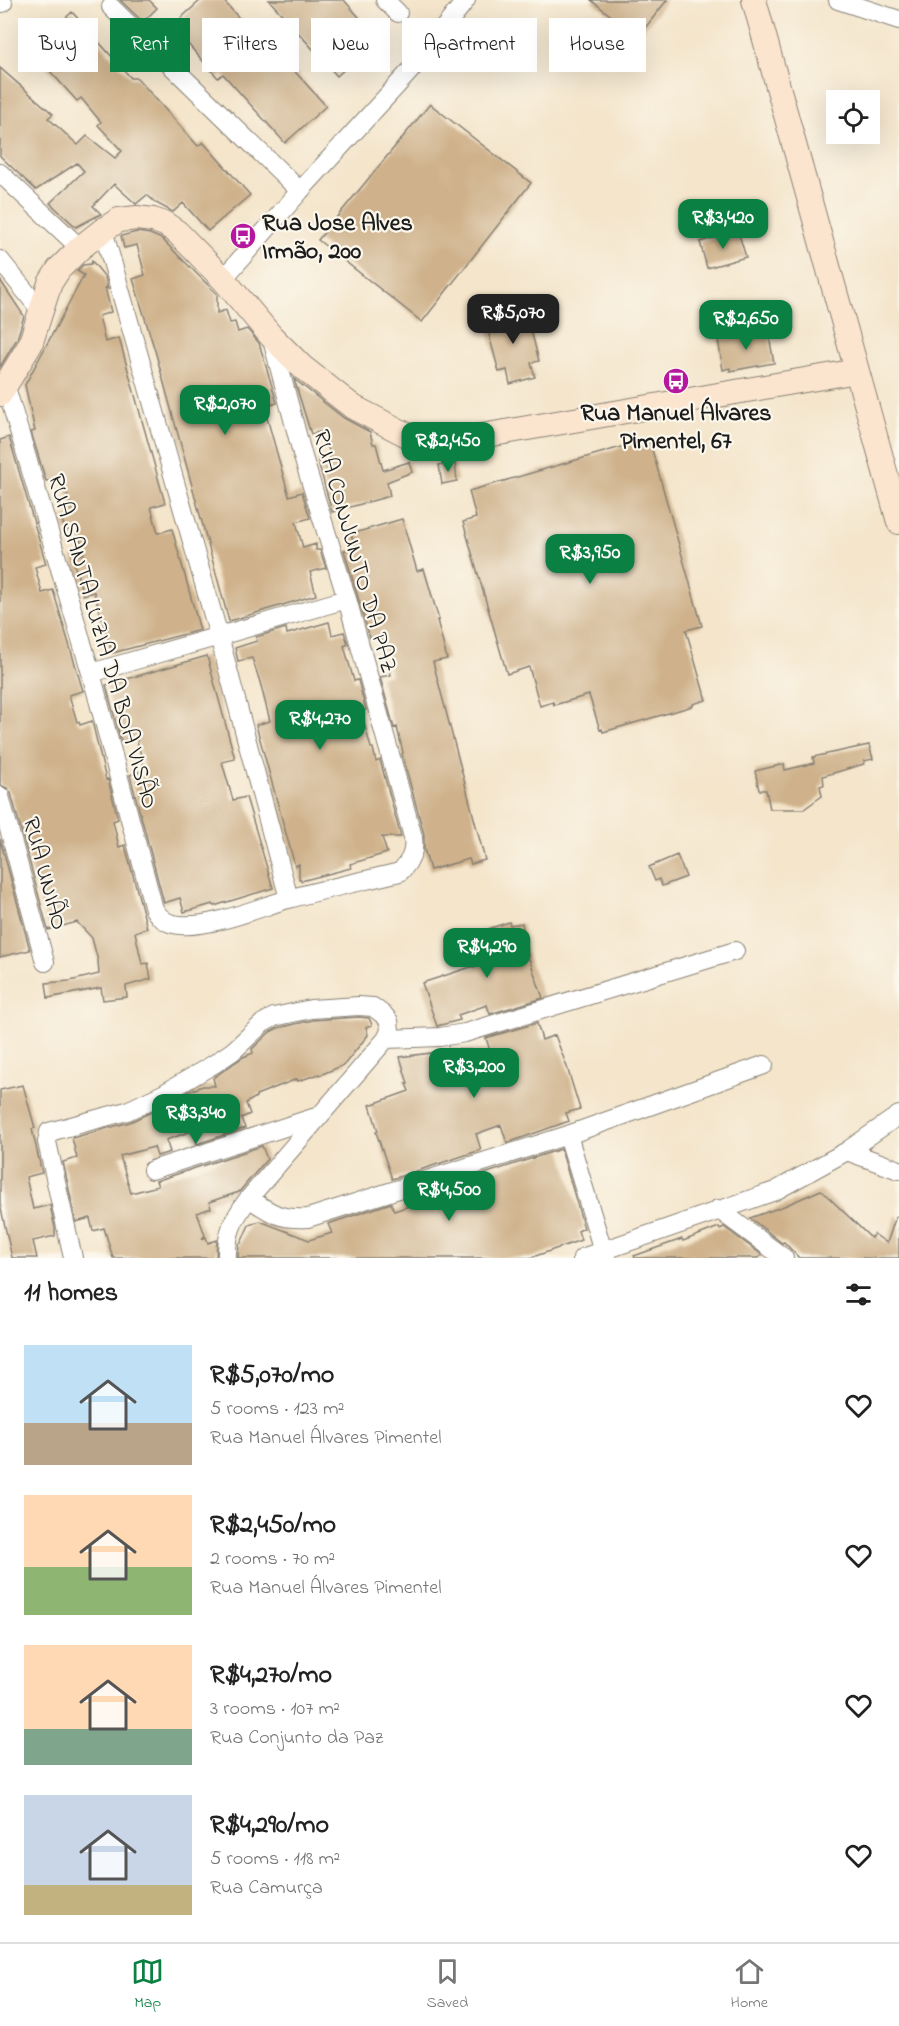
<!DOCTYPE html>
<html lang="en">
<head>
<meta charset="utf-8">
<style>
  :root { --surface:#fff; --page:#f2f2f2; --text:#222; --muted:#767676; --line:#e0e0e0; --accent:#0b8043 }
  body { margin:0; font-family:"Indie Flower",sans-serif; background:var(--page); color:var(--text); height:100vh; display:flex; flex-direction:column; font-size:22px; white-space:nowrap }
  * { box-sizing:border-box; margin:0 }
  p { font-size:20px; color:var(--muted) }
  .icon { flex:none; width:33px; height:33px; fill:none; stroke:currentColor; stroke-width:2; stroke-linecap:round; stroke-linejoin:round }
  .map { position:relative; height:1258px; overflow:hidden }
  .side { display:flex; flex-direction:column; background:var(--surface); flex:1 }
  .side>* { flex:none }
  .hud { position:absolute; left:18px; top:18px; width:864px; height:54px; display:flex; gap:12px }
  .buttons { position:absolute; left:826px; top:90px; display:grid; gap:12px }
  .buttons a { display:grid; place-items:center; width:54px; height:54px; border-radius:0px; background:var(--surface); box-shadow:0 6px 24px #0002; font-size:30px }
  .price { position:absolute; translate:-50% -51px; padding:0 14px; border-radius:12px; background:var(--accent); color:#fff; font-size:20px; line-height:39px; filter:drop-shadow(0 2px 3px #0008) }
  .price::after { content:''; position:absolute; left:50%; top:36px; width:18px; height:14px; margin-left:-9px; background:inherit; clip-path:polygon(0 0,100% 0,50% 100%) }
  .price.selected { background:#222; color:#fff }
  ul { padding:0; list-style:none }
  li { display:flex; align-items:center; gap:18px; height:150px; padding:0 24px }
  li span { display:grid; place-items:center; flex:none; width:168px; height:120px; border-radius:0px; color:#555 }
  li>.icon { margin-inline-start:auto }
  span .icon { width:72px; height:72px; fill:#fffc; stroke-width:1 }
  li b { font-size:26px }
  h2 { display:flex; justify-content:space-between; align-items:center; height:72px; padding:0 24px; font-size:26px }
  .chip { padding:0 21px; border-radius:0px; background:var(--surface); box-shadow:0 6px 24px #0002; font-size:21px; line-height:54px }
  .chip.selected { background:var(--accent); color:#fff }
  .dock { display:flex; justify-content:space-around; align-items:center; height:84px; border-top:2px solid var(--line); background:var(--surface); font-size:16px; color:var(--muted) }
  .dock a { display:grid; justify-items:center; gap:3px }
  .dock .selected { color:var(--accent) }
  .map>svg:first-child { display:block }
  .building { fill:#cfb28c }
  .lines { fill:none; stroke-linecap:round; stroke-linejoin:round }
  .street-casing { stroke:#888074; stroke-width:20 }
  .secondary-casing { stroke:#888074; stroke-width:26 }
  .street { stroke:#fff; stroke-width:18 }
  .secondary { stroke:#fce5cf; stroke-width:24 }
  .labels { text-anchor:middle; stroke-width:4.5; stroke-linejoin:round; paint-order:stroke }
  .poi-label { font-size:24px; font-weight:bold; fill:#1c1c1c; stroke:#fbf7ec; text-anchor:start }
  .street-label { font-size:24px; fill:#1c1c1c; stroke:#fbf7ec }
</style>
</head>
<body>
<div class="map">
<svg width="899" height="1258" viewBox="0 0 899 1258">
  <rect width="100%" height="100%" fill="#fbf7ec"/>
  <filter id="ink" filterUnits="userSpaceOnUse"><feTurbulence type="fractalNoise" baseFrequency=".0167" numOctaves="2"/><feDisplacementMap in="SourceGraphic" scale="12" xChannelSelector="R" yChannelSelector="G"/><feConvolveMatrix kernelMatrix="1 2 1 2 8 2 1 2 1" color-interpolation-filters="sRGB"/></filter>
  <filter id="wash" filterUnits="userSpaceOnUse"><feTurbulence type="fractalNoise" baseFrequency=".008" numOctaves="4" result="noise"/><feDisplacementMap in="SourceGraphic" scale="24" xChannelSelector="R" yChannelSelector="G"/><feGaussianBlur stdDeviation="1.35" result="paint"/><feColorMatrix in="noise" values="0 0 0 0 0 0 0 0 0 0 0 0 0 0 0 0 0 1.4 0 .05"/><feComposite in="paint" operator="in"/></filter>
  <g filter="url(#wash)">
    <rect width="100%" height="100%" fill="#f4e5cb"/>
    <g id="blocks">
      <!-- building -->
      <path class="building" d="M 120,0 L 149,0 L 157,8 L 143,22 Z
        M 201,0 L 223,0 L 275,59 L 280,55 L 326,106 L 285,143 L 223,74 L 218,78 L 172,26 Z
        M 269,0 L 344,0 L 378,39 L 337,76 Z
        M 591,0 L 667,0 L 638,37 Z
        M 72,12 L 131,78 L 137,78 L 198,146 L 203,142 L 250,195 L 208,231 L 183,203 L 173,212 L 156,203 L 147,195 L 136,204 L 114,184 L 93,206 L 101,214 L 76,227 L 50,203 L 84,171 L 77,163 L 36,190 L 0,156 L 0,68 L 53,114 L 48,118 L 78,145 L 87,136 L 115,158 L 122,151 L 98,125 L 101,122 L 81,98 L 77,101 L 31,50 Z
        M 430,104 L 531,183 L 422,322 L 318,240 Z
        M 738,231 L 746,257 L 707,268 L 700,242 Z
        M 137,232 L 150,234 L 162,239 L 217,294 L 217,313 L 226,310 L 230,323 L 235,322 L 238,332 L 247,329 L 259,343 L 277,403 L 264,407 L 289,496 L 302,492 L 310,518 L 296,522 L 303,548 L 316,544 L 316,550 L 320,550 L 326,568 L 310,572 L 316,595 L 229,621 L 156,354 L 133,279 L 145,275 L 137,245 L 124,248 L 121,236 Z
        M 92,261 L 105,277 L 108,289 L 105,287 L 111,312 L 99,316 L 105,342 L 119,338 L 165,503 L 151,507 L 158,533 L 172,529 L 200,630 L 112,653 L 94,592 L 83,595 L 79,580 L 72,557 L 84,554 L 77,528 L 65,531 L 62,518 L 73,515 L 63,479 L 46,481 L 31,432 L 35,431 L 25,385 L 84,275 L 77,271 L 83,265 L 91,264 Z
        M 0,280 L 24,316 L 17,339 L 0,367 Z
        M 525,307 L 539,361 L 531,363 L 535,377 L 510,384 L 507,370 L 499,372 L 485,320 Z
        M 768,331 L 774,363 L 730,371 L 730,368 L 723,370 L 718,339 Z
        M 294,379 L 344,418 L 370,432 L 373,444 L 376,444 L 383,470 L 409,462 L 412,472 L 387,482 L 390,496 L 332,512 L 318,461 L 331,457 L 323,431 L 311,434 Z
        M 9,437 L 46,564 L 35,567 L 42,593 L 53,590 L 83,691 L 69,695 L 77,722 L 79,722 L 80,725 L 92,721 L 106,780 L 108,779 L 118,819 L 113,821 L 119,847 L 125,845 L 147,928 L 135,932 L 142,964 L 148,963 L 151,979 L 126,986 L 127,997 L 103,1000 L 101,988 L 48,998 L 46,983 L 70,981 L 99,974 L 98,961 L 92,938 L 77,922 L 48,930 L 11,793 L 7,788 L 0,785 L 0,440 Z
        M 649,439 L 702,626 L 686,630 L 706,700 L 693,704 L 693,706 L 603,732 L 602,729 L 600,730 L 589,695 L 554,705 L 553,702 L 540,706 L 529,667 L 507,674 L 463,522 L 476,518 L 469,491 Z
        M 455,463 L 457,481 L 442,484 L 439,465 Z
        M 402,519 L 417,571 L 424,569 L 439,620 L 437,620 L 447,659 L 433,662 L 485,860 L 471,864 L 469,859 L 430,870 L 424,849 L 424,834 L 402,754 L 403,753 L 397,727 L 394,728 L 380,677 L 391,675 L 380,636 L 370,638 L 344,550 L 356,550 L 351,534 Z
        M 329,622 L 332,635 L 344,632 L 348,644 L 344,646 L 354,681 L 358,680 L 366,710 L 361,711 L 371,748 L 373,748 L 376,762 L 380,760 L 401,837 L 382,837 L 387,853 L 350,864 L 351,868 L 301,881 L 301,879 L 299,879 L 299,864 L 295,866 L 256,725 L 270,721 L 260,682 L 252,658 L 238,661 L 235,648 L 257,641 L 256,637 L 286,628 L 287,634 Z
        M 207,656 L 235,759 L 222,762 L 233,800 L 246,797 L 273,888 L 214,906 L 213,904 L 184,912 L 180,898 L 164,903 L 130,775 L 145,770 L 136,737 L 121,741 L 106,685 Z
        M 869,745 L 873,759 L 864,761 L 864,764 L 823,776 L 824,785 L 820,786 L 822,796 L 804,809 L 770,809 L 766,790 L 759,790 L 755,771 L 784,764 L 785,770 L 814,763 L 813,757 Z
        M 0,839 L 30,950 L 0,957 Z
        M 677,855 L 686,877 L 662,886 L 659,879 L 655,881 L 649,867 Z
        M 509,922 L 510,925 L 522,923 L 526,950 L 543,998 L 490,1014 L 487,1005 L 458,1015 L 460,1020 L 437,1026 L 422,983 L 471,967 L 476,967 L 473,954 L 494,948 L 488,929 Z
        M 359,1017 L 369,1018 L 372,1025 L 366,1027 L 368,1035 L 344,1065 L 320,1075 L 319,1074 L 298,1081 L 297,1079 L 256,1095 L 256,1097 L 246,1103 L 250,1114 L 241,1118 L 245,1128 L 197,1144 L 192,1131 L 166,1140 L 170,1152 L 157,1156 L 154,1147 L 120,1156 L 131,1193 L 158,1186 L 156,1181 L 162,1179 L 262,1146 L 267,1159 L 239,1192 L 209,1202 L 211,1208 L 197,1213 L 205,1235 L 202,1239 L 206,1237 L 208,1243 L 217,1240 L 216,1258 L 113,1258 L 104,1228 L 93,1231 L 90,1218 L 76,1222 L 63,1162 L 77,1158 L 72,1138 L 130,1122 L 168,1104 L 192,1090 L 203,1086 L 215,1086 L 213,1078 L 243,1057 L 253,1053 L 252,1049 L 270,1032 L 278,1028 L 313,1020 Z
        M 537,1023 L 542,1040 L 555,1035 L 567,1067 L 580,1109 L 566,1113 L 569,1121 L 507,1143 L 501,1125 L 476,1134 L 481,1150 L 392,1179 L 376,1132 L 378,1131 L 370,1105 L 409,1091 L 406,1084 L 408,1084 L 400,1057 L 446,1051 L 446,1049 L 490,1051 L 486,1038 Z
        M 23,1085 L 35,1128 L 32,1129 L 42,1173 L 26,1177 L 33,1209 L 50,1205 L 55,1228 L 55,1236 L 33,1241 L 37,1258 L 12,1258 L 0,1204 L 0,1090 Z
        M 561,1149 L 584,1228 L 578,1231 L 581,1240 L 530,1258 L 238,1258 L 239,1244 L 241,1243 L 249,1225 L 260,1221 L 309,1240 L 332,1233 L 328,1224 L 391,1203 L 394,1211 L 430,1199 L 427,1192 L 452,1184 L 455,1190 L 467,1186 L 480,1182 L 478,1176 Z
        M 821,1190 L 871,1238 L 874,1234 L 887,1243 L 896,1216 L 899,1217 L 899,1258 L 799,1258 L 784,1242 L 782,1243 L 750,1218 L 784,1206 Z
        M 719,1227 L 720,1229 L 724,1227 L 762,1255 L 758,1258 L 635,1258 L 634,1256 L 682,1239 L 683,1241 Z"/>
    </g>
  </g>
  <g filter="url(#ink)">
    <use href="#blocks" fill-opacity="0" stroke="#888074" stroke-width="1.5"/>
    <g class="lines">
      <defs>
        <path id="street" d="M 0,0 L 3,3
          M 385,0 L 398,13
          M 838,0 L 899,20
          M 111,7 L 300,191
          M 0,173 L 80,248
          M 103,230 L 219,636 L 289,899
          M 0,260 L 42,312
          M 223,279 L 300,191 L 410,71 L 466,0
          M 6,387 L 91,673 L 154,909 C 160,919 167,924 180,925 C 210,928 258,908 288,899 C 325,889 363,881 400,872 C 411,860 415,852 413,837 L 347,599 L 303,457 L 271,336
          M 91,673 L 347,599
          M 0,796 L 45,962
          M 386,1039 L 440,1037 L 465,1033 L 735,951
          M 568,1135 L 764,1065
          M 847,1151 L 899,1170
          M 152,1170 L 319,1116
          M 249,1198 C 270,1213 281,1220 308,1218 L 568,1135 L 603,1251 L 607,1258
          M 718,1209 L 784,1258
          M 73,1258 L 47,1142 L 49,1132 L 127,1111 L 163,1094 L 214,1064 L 233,1051 L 263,1023 L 274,1017 L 311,1009 L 359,1006 L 373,1007 L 385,1016 L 389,1021 L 390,1031 L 386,1039 L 249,1198 C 234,1218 226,1232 227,1258
          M 582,1258 L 775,1191 L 847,1151 L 899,1115"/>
        <path id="secondary" d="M 754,0 L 899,522
          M 0,394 L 30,345 L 50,283 L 59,269 L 80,248 L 103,230 L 119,220 L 137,218 L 153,220 L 165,224 L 177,232 L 223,279 L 271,336 L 302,367 L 353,407 L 409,436 L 435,440 L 470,438 L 857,371"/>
      </defs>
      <!-- street casing -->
      <use href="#street" class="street-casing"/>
      <!-- secondary casing -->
      <use href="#secondary" class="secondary-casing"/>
      <!-- street -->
      <use href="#street" class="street"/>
      <!-- secondary -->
      <use href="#secondary" class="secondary"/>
    </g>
  </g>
  <!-- icons -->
  <defs>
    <symbol id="bus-disc" viewBox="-11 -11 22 22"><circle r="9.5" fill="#b5179e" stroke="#fbf7ec"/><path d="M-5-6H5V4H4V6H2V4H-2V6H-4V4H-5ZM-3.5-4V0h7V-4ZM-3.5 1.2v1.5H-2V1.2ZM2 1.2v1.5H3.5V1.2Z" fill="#fff"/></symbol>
  </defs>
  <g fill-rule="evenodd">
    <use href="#bus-disc" x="228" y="221" width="30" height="30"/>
    <use href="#bus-disc" x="661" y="366" width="30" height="30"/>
  </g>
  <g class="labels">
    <!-- poi labels -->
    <g class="poi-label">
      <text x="262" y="230">Rua Jose Alves<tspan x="262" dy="28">Irmão, 200</tspan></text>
      <text x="676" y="420" text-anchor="middle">Rua Manuel Álvares<tspan x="676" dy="28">Pimentel, 67</tspan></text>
    </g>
    <!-- street labels -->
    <g class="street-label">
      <text transform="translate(356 551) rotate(74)" y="8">RUA CONJUNTO DA PAZ</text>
      <text transform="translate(104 641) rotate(74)" y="8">RUA SANTA LUZIA DA BOA VISÃO</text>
      <text transform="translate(46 873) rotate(75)" y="8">RUA UNIÃO</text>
    </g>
  </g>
</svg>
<div class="buttons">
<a><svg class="icon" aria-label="locate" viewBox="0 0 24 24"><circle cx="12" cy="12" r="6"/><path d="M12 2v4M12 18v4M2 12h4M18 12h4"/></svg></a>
</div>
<b class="price" style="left:723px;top:250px">R$3,420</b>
<b class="price selected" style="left:513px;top:345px">R$5,070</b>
<b class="price" style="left:746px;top:351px">R$2,650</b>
<b class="price" style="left:225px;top:436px">R$2,070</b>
<b class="price" style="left:448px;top:473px">R$2,450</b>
<b class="price" style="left:590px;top:585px">R$3,950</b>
<b class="price" style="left:320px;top:751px">R$4,270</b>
<b class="price" style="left:487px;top:979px">R$4,290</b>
<b class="price" style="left:474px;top:1099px">R$3,200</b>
<b class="price" style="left:196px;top:1145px">R$3,340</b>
<b class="price" style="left:449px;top:1222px">R$4,500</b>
<div class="hud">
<a class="chip">Buy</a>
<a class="chip selected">Rent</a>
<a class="chip">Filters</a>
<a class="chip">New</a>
<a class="chip">Apartment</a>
<a class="chip">House</a>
</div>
</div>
<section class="side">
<h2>11 homes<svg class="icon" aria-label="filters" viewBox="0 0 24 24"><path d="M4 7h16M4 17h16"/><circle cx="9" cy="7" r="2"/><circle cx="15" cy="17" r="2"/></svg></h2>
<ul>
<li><span style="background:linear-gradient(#bfe0f5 65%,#b9a48a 0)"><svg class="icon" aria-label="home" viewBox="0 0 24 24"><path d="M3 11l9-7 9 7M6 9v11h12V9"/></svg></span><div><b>R$5,070/mo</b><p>5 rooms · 123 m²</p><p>Rua Manuel Álvares Pimentel</p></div><svg class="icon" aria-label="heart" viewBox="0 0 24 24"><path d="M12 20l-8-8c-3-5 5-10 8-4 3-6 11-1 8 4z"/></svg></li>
<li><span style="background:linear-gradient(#ffd9b3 60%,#8fb573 0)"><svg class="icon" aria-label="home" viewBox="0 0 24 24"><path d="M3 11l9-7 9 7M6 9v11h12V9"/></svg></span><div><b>R$2,450/mo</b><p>2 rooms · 70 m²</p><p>Rua Manuel Álvares Pimentel</p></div><svg class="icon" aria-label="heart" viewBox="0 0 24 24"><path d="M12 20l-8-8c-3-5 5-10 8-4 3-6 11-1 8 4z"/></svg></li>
<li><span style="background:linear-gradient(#ffd9b3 70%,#7fa58c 0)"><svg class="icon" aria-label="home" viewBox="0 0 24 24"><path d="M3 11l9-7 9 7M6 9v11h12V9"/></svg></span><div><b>R$4,270/mo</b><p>3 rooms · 107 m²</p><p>Rua Conjunto da Paz</p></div><svg class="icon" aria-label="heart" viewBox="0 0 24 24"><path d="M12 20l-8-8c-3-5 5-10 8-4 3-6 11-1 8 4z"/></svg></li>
<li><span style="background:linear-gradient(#c9d6e8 75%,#c2b280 0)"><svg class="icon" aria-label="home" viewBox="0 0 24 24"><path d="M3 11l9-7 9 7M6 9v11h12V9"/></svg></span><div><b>R$4,290/mo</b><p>5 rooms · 118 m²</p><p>Rua Camurça</p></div><svg class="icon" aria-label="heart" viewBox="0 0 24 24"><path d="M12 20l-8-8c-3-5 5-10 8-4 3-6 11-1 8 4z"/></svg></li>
</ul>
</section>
<nav class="dock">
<a class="selected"><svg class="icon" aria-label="map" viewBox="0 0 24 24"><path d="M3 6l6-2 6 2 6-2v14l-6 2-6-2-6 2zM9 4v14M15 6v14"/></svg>Map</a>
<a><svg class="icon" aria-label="saved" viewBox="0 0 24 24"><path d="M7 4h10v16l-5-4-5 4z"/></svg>Saved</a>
<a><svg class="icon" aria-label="home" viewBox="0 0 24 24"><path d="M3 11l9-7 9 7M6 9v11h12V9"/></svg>Home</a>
</nav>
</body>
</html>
